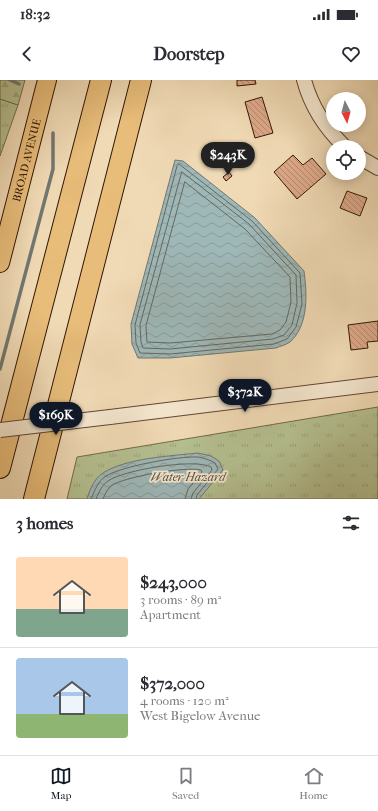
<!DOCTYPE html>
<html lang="en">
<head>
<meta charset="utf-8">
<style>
  :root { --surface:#fff; --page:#f7f7f7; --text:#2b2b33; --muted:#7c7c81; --line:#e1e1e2; --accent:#111827 }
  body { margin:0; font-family:"IM FELL French Canon",serif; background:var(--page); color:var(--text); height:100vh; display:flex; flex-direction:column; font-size:15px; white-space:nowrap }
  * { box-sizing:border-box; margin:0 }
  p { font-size:13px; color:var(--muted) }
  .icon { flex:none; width:22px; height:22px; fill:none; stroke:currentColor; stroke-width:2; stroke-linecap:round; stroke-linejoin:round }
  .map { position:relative; height:419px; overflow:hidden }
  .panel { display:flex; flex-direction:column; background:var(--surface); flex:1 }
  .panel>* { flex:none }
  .needle { width:26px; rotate:174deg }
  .fabs { position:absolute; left:326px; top:12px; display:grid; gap:8px }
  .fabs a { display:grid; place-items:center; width:40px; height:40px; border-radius:50%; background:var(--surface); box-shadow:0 2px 10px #0003; font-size:20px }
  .price { position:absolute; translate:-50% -34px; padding:0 9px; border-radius:14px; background:var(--accent); color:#fff; font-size:13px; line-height:26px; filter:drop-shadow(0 1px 2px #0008) }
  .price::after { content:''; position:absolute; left:50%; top:24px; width:12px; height:9px; margin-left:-6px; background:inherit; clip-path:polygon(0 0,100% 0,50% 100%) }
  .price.selected { background:#222; color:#fff }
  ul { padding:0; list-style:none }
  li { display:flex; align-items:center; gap:12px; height:100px; padding:0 16px }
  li+li { border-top:1px solid var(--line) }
  li span { display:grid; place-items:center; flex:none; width:112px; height:80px; border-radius:4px; color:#555 }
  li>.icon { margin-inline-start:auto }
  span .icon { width:48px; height:48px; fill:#fffc; stroke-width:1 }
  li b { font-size:17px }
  h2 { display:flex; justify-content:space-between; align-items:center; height:48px; padding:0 16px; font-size:17px }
  .status { display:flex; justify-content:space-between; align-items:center; height:28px; padding:0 20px; background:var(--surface); direction:ltr }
  .status svg { height:11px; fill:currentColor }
  header { display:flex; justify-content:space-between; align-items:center; height:52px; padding:0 16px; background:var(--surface); font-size:18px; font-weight:700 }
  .tab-bar { display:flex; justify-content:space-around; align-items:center; height:56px; border-top:1px solid var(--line); background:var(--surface); font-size:11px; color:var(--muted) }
  .tab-bar a { display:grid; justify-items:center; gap:2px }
  .tab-bar .selected { color:var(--accent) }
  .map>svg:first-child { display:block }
  .grass { fill:url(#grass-tufts); stroke:#726b4c }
  .forest { fill:url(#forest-firs); stroke:#726b4c }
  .water { fill:url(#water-waves); stroke:#727771 }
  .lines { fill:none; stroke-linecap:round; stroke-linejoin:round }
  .shore { stroke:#67675f; stroke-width:1 }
  .stream { stroke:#727771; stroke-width:3.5 }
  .building { fill:url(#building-back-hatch); stroke:#301606 }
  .minor-casing { stroke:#604732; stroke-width:16 }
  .major-casing { stroke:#301606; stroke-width:20 }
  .highway-casing { stroke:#301606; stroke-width:22 }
  .minor { stroke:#f5e7cf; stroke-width:14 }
  .major { stroke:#e8bd7a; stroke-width:18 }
  .highway { stroke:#e8bd7a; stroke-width:20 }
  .minor-bridge-casing { stroke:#604732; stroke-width:16; stroke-linecap:butt }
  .minor-bridge { stroke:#f5e7cf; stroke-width:14 }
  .labels { text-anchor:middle; stroke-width:3.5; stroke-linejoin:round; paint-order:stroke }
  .street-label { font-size:11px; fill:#301606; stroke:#f5e7cf }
  .water-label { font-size:12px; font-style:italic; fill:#564f44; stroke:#f5e7cf }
</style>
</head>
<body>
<div class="status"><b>18:32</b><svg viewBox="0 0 49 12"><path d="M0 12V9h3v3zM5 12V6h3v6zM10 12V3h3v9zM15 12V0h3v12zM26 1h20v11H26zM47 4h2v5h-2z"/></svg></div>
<header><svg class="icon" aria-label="back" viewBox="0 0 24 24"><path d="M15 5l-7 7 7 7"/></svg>Doorstep<svg class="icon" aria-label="heart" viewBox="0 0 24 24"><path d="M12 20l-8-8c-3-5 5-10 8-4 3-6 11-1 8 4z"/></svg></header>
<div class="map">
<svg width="378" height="419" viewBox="0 0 378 419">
  <defs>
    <pattern id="grass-tufts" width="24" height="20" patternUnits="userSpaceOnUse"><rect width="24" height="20" fill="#b5c091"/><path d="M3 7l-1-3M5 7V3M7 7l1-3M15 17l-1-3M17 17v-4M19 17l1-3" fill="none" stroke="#9ca47c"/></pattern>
    <pattern id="forest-firs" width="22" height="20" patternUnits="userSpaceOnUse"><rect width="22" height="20" fill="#b5c091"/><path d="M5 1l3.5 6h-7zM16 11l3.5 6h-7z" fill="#9ca47c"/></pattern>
    <pattern id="water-waves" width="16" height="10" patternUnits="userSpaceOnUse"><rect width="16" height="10" fill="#9eb8b8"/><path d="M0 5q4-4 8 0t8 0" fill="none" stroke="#889d9d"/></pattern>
    <pattern id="building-back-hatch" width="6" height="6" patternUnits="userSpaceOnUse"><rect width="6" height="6" fill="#dea98a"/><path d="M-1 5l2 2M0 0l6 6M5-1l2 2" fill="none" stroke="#b4896f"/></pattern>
  </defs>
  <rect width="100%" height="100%" fill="#f0dab5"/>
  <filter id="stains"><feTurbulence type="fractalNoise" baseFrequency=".005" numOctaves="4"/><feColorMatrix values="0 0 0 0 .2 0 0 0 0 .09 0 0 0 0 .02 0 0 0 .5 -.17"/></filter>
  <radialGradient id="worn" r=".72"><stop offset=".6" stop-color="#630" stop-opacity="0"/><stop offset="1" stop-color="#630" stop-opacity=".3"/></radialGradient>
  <!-- grass -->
  <path class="grass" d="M 0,19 L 18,25 L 0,76 Z
    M 378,327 L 378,419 L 67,419 L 77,377 Z"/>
  <!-- forest -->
  <path class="forest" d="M 0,0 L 25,0 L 18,25 L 0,19 Z"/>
  <!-- water -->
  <path class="water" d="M 175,80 L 183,81 L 255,138 L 304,191 C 307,213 309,245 290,262 C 286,265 280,266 276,268 L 170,278 L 138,278 L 132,264 L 131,244 Z
    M 198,373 L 211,376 L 219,381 L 223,390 L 199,419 L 87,419 C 90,409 94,399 103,393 C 126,378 171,376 198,373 Z"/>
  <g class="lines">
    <!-- shore -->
    <path class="shore" d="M 179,84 L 252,141 L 300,193 L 302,224 L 296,247 L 287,259 L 274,264 L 170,274 L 140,273 L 136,263 L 135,245 L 177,86 Z
      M 182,92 L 249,144 L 296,195 L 297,223 L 292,245 L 284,255 L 273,259 L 170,269 L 143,268 L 141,262 L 140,245 Z
      M 185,102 L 245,149 L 290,197 L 291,222 L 286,242 L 280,250 L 272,254 L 170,263 L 147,262 L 146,246 Z
      M 91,419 C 95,410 98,401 106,396 C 123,386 178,376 198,377 C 204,378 210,380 215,383 L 218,389 L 197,415 L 196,419
      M 96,419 C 99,412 102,405 108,401 C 123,390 195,378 211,387 L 212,390 L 193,413 L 191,419
      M 103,419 C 105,414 107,410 111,406 C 122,397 187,386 201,390 L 202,392 L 188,409 L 185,419"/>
    <!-- stream -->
    <path class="stream" d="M 10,0 L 19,4
      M 0,289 L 53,89 L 53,53"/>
  </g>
  <!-- building -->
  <path class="building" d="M 237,0 L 255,0 L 256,4 L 237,6 Z
    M 262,17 L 273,53 L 255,58 L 245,22 Z
    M 293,75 L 303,85 L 312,78 L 326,94 L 297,119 L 274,92 Z
    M 229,92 L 232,96 L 226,101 L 223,97 Z
    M 347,111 L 367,118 L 360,136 L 340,128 Z
    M 378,241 L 378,261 L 367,262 L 368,268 L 351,270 L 348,245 Z"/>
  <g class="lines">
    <defs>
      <path id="minor" d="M 304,0 C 311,26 325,48 345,67
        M 359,77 L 378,88
        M 110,337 L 378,304"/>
      <g id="major">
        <path id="s1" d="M 0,183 L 47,0"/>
      </g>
      <path id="highway" d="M 0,388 L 101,0
        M 34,419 L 141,0"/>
    </defs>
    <!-- minor casing -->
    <use href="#minor" class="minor-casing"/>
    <!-- major casing -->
    <use href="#major" class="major-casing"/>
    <!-- highway casing -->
    <use href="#highway" class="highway-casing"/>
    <!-- minor -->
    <use href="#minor" class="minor"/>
    <!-- major -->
    <use href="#major" class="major"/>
    <!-- highway -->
    <use href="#highway" class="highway"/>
    <defs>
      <path id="minor-bridge" d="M 0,350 L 110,337"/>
    </defs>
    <!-- minor-bridge casing -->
    <use href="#minor-bridge" class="minor-bridge-casing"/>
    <!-- minor-bridge -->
    <use href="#minor-bridge" class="minor-bridge"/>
  </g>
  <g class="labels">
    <!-- street labels -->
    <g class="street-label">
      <text dy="4" stroke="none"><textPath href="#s1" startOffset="106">BROAD AVENUE</textPath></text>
    </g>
    <!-- water labels -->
    <g class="water-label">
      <text x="188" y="401">Water Hazard</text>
    </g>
  </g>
  <rect width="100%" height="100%" filter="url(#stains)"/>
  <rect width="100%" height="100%" fill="url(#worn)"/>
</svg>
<div class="fabs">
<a><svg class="needle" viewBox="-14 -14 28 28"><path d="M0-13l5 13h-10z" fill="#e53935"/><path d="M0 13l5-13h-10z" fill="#7c7c81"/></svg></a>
<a><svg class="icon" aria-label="locate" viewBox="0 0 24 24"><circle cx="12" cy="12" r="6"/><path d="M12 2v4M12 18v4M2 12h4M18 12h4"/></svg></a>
</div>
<b class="price selected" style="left:228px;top:96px">$243K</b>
<b class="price" style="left:245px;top:333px">$372K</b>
<b class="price" style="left:56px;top:356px">$169K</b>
</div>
<section class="panel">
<h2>3 homes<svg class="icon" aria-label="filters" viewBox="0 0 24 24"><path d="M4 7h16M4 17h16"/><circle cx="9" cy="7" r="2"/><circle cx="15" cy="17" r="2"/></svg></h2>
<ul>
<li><span style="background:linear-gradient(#ffd9b3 65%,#7fa58c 0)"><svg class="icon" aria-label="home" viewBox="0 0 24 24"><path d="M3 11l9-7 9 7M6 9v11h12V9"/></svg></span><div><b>$243,000</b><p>3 rooms · 89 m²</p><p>Apartment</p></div></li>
<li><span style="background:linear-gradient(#a9c7e8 70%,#8fb573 0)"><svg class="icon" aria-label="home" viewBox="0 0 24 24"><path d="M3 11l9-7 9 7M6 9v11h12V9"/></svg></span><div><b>$372,000</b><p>4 rooms · 120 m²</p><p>West Bigelow Avenue</p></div></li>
</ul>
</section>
<nav class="tab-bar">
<a class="selected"><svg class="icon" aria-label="map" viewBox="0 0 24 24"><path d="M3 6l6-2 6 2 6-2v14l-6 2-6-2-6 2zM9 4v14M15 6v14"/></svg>Map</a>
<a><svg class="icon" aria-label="saved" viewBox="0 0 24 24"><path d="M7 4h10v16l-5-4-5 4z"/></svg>Saved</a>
<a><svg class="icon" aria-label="home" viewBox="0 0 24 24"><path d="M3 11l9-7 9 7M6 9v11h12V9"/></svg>Home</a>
</nav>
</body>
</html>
